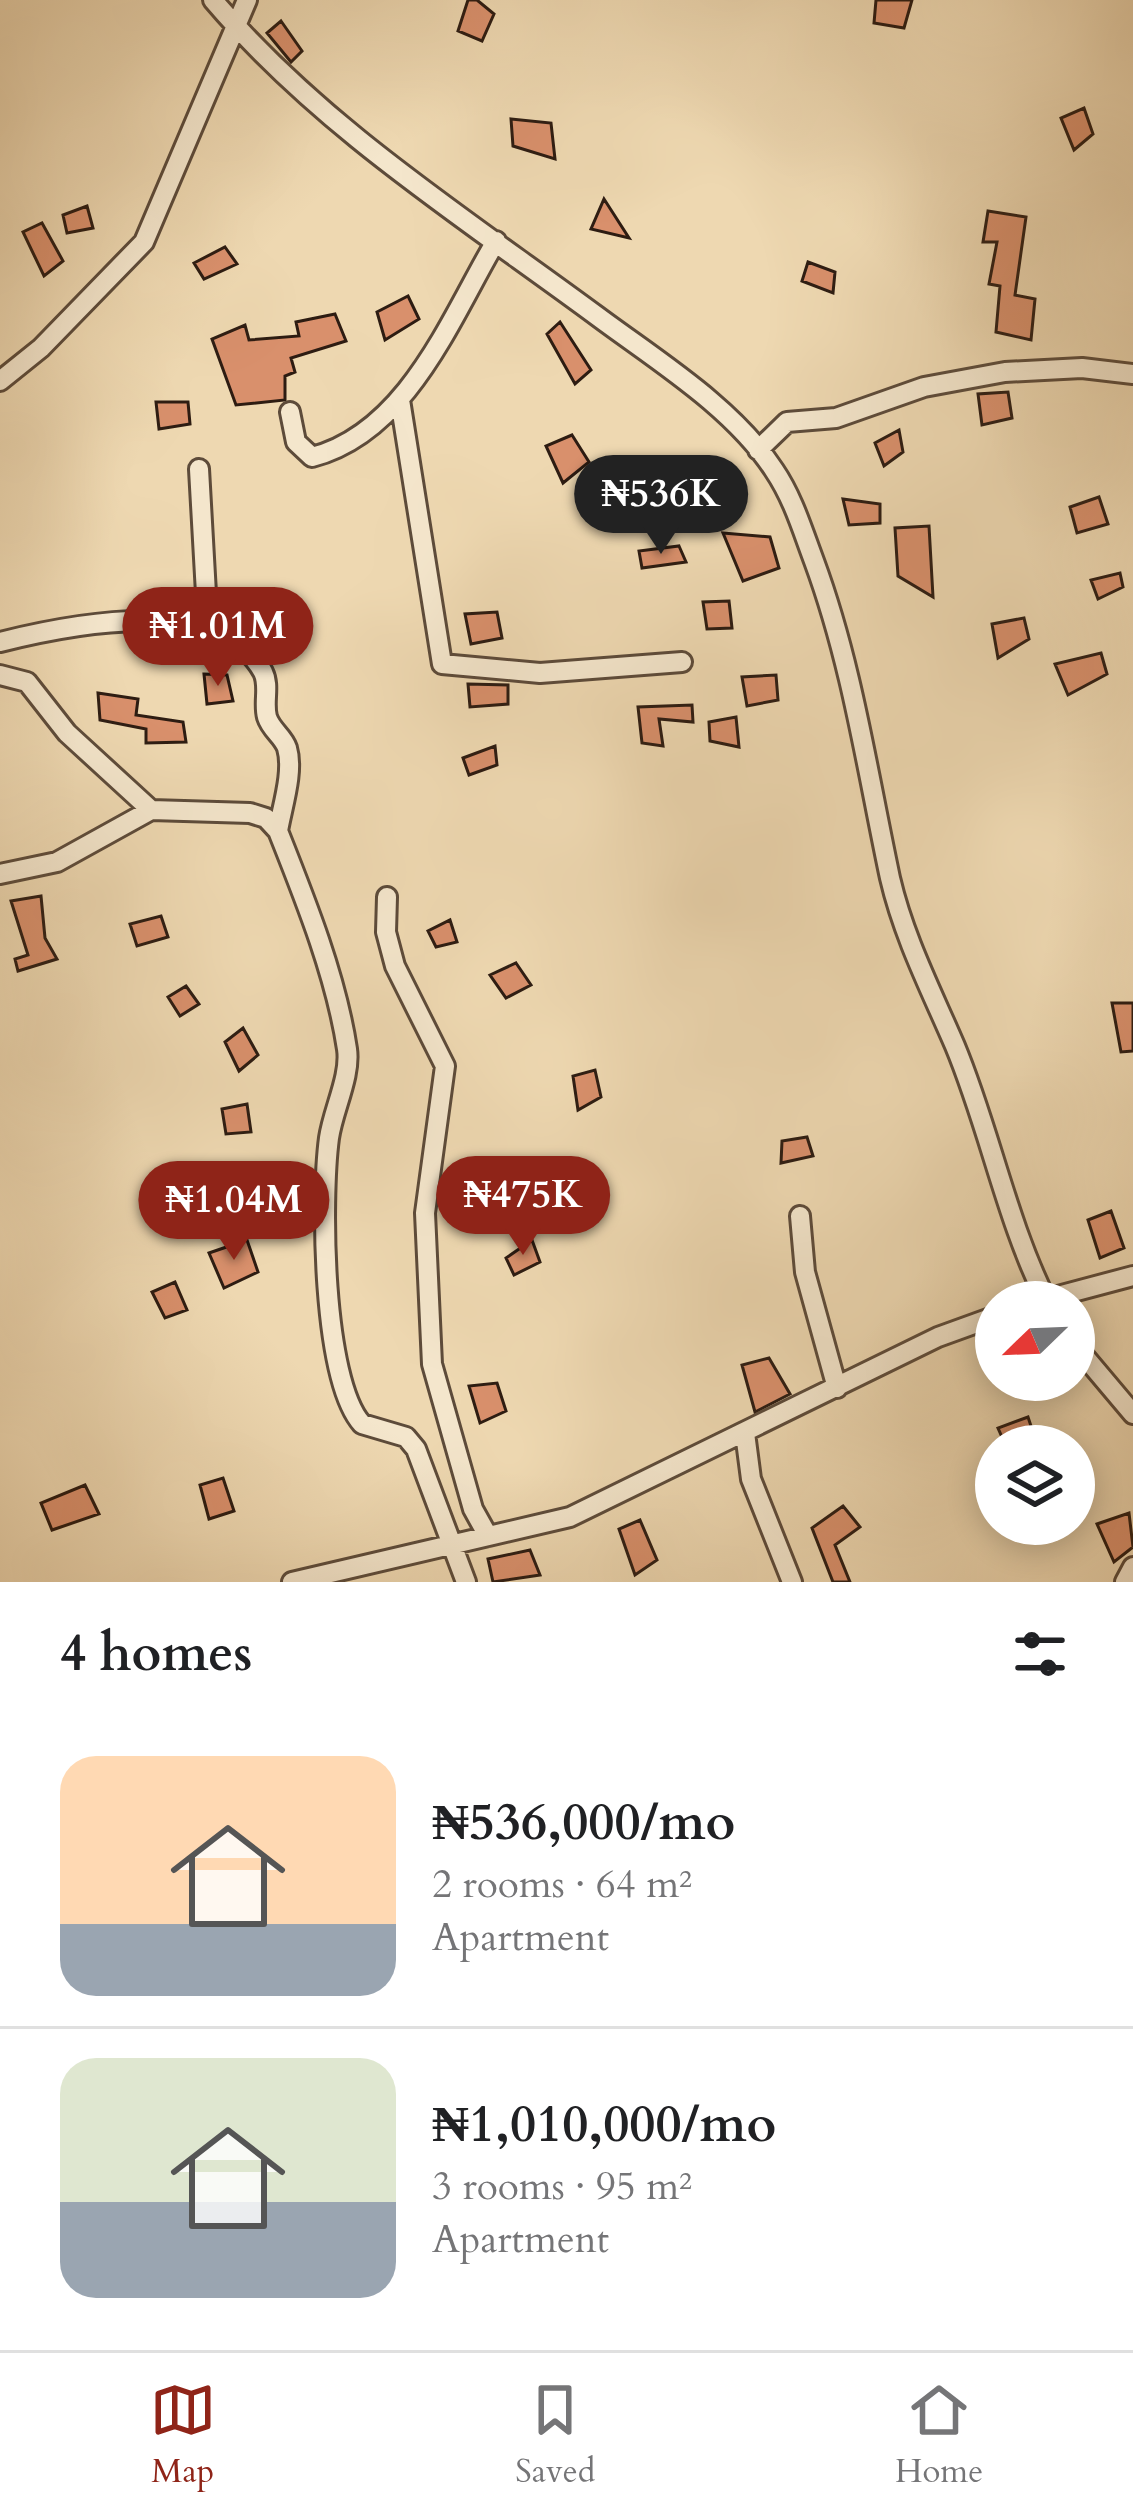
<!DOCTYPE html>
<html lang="en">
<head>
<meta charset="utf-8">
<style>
  :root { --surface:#fff; --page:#f6f6f6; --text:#202124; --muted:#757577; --line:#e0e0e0; --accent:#8f2418 }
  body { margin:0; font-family:Cardo,serif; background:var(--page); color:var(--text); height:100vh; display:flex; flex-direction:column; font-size:45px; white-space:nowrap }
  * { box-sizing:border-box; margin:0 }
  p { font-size:39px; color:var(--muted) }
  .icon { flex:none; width:66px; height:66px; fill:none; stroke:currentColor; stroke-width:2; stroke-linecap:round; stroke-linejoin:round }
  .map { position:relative; height:1582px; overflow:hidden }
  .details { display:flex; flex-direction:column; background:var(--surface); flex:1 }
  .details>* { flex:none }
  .needle { width:78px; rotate:247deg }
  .buttons { position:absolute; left:975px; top:1281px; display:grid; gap:24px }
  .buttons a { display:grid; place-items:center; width:120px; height:120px; border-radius:50%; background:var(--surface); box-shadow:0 6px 30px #0003; font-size:60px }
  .price { position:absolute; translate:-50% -102px; padding:0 27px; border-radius:42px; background:var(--accent); color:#fff; font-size:39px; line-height:78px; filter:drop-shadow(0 3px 6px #0008) }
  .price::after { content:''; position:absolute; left:50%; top:72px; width:36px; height:27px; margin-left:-18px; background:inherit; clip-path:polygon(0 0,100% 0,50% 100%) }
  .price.active { background:#222; color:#fff }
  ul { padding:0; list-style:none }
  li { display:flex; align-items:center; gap:36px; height:300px; padding:0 60px }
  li+li { border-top:3px solid var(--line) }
  li span { display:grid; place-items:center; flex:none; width:336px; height:240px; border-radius:36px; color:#555 }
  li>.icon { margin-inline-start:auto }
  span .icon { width:144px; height:144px; fill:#fffc; stroke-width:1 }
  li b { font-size:51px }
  h2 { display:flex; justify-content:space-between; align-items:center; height:144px; padding:0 60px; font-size:51px }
  .menu { display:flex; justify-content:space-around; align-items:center; height:168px; border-top:3px solid var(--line); background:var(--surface); font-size:33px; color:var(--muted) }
  .menu a { display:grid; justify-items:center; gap:6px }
  .menu .active { color:var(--accent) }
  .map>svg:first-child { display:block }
  .building { fill:#d9906c; stroke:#2d1c12; stroke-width:3 }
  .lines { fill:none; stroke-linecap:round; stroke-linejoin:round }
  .minor-casing { stroke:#5d4b3a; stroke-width:24 }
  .minor { stroke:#f4e6cc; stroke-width:18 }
</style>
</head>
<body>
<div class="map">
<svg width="1133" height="1582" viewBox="0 0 1133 1582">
  <rect width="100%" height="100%" fill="#eed8b1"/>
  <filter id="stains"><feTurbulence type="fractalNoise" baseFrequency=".00167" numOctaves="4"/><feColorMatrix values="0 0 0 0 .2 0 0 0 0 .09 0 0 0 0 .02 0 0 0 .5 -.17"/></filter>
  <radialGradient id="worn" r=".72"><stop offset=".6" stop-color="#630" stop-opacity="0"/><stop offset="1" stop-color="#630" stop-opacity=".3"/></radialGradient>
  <!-- building -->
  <path class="building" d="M 468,0 L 477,0 L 494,14 L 482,41 L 458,31 Z
    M 876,0 L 912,0 L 904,28 L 874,23 Z
    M 281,21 L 302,51 L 291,62 L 267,33 Z
    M 1084,108 L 1093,134 L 1074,150 L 1061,118 Z
    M 511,119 L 551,123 L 555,159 L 513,146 Z
    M 604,199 L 629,238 L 591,229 Z
    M 87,206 L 93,228 L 67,233 L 63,215 Z
    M 988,211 L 1026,217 L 1015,295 L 1035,299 L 1031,340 L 996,332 L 1000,286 L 989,284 L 997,242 L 983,242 Z
    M 42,223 L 63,261 L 44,276 L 23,232 Z
    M 225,247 L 237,264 L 204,279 L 194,263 Z
    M 808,262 L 835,272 L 833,293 L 802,281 Z
    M 408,296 L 419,319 L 385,340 L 377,312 Z
    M 335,314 L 346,341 L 291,358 L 295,372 L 285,376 L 285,400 L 236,405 L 212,339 L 245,325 L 249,340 L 299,336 L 296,322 Z
    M 560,322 L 591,370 L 575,384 L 547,334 Z
    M 1008,392 L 1012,418 L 982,425 L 978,394 Z
    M 156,402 L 188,402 L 190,424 L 159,429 Z
    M 899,430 L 903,452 L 884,466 L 875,443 Z
    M 572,435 L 589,462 L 563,483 L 546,446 Z
    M 1099,497 L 1108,524 L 1077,533 L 1070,507 Z
    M 843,499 L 880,504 L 880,523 L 849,525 Z
    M 929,526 L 933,597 L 898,576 L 895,528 Z
    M 723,533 L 770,537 L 779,568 L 743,581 Z
    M 679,546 L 686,562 L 642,568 L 639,551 Z
    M 1120,573 L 1123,587 L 1098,599 L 1091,580 Z
    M 729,601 L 732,628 L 707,629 L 703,602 Z
    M 497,612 L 502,638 L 471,644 L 465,614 Z
    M 1024,618 L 1029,639 L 998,658 L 992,624 Z
    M 1101,653 L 1107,674 L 1068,695 L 1055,664 Z
    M 204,674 L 227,675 L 233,701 L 207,704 Z
    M 776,675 L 778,700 L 747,706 L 742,677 Z
    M 468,684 L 508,685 L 508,704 L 470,707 Z
    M 98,693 L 138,699 L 136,715 L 183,722 L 186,742 L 146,743 L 146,729 L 100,720 Z
    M 692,705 L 693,722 L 659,719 L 663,746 L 642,743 L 638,707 Z
    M 736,717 L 739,747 L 710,741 L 709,722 Z
    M 495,746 L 497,765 L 469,775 L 463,758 Z
    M 41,896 L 45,938 L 57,959 L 18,971 L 15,959 L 28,955 L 11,901 Z
    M 161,916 L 168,937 L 137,946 L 130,924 Z
    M 450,920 L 457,942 L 436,947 L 428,931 Z
    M 516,963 L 531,985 L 506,998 L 490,975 Z
    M 186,986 L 199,1004 L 180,1016 L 168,997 Z
    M 1112,1003 L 1133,1003 L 1133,1051 L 1121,1052 Z
    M 243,1028 L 258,1055 L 239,1071 L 225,1042 Z
    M 595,1070 L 601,1097 L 578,1110 L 573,1076 Z
    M 247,1104 L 251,1132 L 226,1134 L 222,1109 Z
    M 807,1137 L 813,1156 L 781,1163 L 782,1141 Z
    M 1111,1211 L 1124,1248 L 1100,1258 L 1088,1220 Z
    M 247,1240 L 258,1272 L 224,1288 L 209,1253 Z
    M 532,1240 L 540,1262 L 514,1275 L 506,1258 Z
    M 175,1282 L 187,1310 L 165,1318 L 152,1292 Z
    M 769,1358 L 790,1394 L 755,1412 L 742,1365 Z
    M 497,1383 L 506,1411 L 480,1423 L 469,1386 Z
    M 1028,1417 L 1034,1435 L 1006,1446 L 998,1428 Z
    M 223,1478 L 234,1511 L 209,1519 L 200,1485 Z
    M 85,1485 L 99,1514 L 52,1530 L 41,1503 Z
    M 843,1506 L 860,1527 L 835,1545 L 850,1582 L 833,1582 L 812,1528 Z
    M 1129,1513 L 1133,1547 L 1114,1562 L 1097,1524 Z
    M 640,1520 L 657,1560 L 635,1575 L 619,1529 Z
    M 530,1550 L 540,1575 L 493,1582 L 488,1559 Z"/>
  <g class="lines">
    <defs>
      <path id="minor" d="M 213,0 C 321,127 463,217 597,316 C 656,360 733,407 774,470 C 793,498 802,529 814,561 C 852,664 867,770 890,878 C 904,938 931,990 955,1046 C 990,1130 1006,1220 1047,1302
        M 0,381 L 41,348 L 144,242 L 247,0
        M 400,400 L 442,664 L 540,673 L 682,662
        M 290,412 L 296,442 L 312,457 C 408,432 451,317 496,241
        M 758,450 L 787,422 L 836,418 L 924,387 L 1005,372 L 1082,368 L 1133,374
        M 199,469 L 208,629
        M 0,642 C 68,625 220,593 263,672 C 270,686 263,702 267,717 C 271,730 283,736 287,748 C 294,772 282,807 278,831
        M 0,675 L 27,682 L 67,733 L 151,810 L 250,813 L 266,818 L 278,831 C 305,899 336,976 347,1049 C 351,1076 333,1110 329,1138 C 321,1199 322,1379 362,1424 L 406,1437 L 416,1449 L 466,1582
        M 0,874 L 57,862 L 151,810
        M 387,897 L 386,932 L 395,966 L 445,1066 L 425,1213 L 432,1364 L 473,1509 L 488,1536
        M 800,1216 L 805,1272 L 837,1388
        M 1039,1301 L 1133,1276
        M 1074,1344 L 1133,1414
        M 745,1433 L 751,1479 L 792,1582
        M 292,1582 L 570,1517 L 938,1337 L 996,1316
        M 1125,1582 L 1133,1567"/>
    </defs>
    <!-- minor casing -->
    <use href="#minor" class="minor-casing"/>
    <!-- minor -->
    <use href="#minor" class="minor"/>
  </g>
  <rect width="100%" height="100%" filter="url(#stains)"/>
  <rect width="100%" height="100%" fill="url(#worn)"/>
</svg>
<div class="buttons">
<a><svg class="needle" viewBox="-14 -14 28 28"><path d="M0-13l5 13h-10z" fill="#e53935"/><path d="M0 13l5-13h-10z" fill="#757577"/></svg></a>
<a><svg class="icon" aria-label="layers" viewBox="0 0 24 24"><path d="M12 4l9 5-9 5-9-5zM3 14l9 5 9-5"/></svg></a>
</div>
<b class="price active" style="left:661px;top:557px">₦536K</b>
<b class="price" style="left:218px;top:689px">₦1.01M</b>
<b class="price" style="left:523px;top:1258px">₦475K</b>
<b class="price" style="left:234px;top:1263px">₦1.04M</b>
</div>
<section class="details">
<h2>4 homes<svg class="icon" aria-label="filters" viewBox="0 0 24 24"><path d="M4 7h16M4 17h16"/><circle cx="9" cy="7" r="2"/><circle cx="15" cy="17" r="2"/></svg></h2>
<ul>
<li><span style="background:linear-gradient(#ffd9b3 70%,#9aa5b1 0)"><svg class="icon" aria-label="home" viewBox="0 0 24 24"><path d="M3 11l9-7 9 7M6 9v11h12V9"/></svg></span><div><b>₦536,000/mo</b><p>2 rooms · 64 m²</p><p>Apartment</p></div></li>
<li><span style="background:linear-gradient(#dfe7d0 60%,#9aa5b1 0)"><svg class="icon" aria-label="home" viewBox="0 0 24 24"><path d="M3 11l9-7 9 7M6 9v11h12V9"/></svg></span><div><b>₦1,010,000/mo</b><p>3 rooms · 95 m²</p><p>Apartment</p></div></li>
</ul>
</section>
<nav class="menu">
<a class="active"><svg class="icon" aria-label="map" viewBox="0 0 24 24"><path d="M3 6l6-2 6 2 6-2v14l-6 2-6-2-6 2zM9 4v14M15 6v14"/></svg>Map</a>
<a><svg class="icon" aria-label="saved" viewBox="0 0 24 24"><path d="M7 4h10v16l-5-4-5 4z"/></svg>Saved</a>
<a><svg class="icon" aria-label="home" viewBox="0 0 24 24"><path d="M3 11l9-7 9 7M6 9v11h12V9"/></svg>Home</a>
</nav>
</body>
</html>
